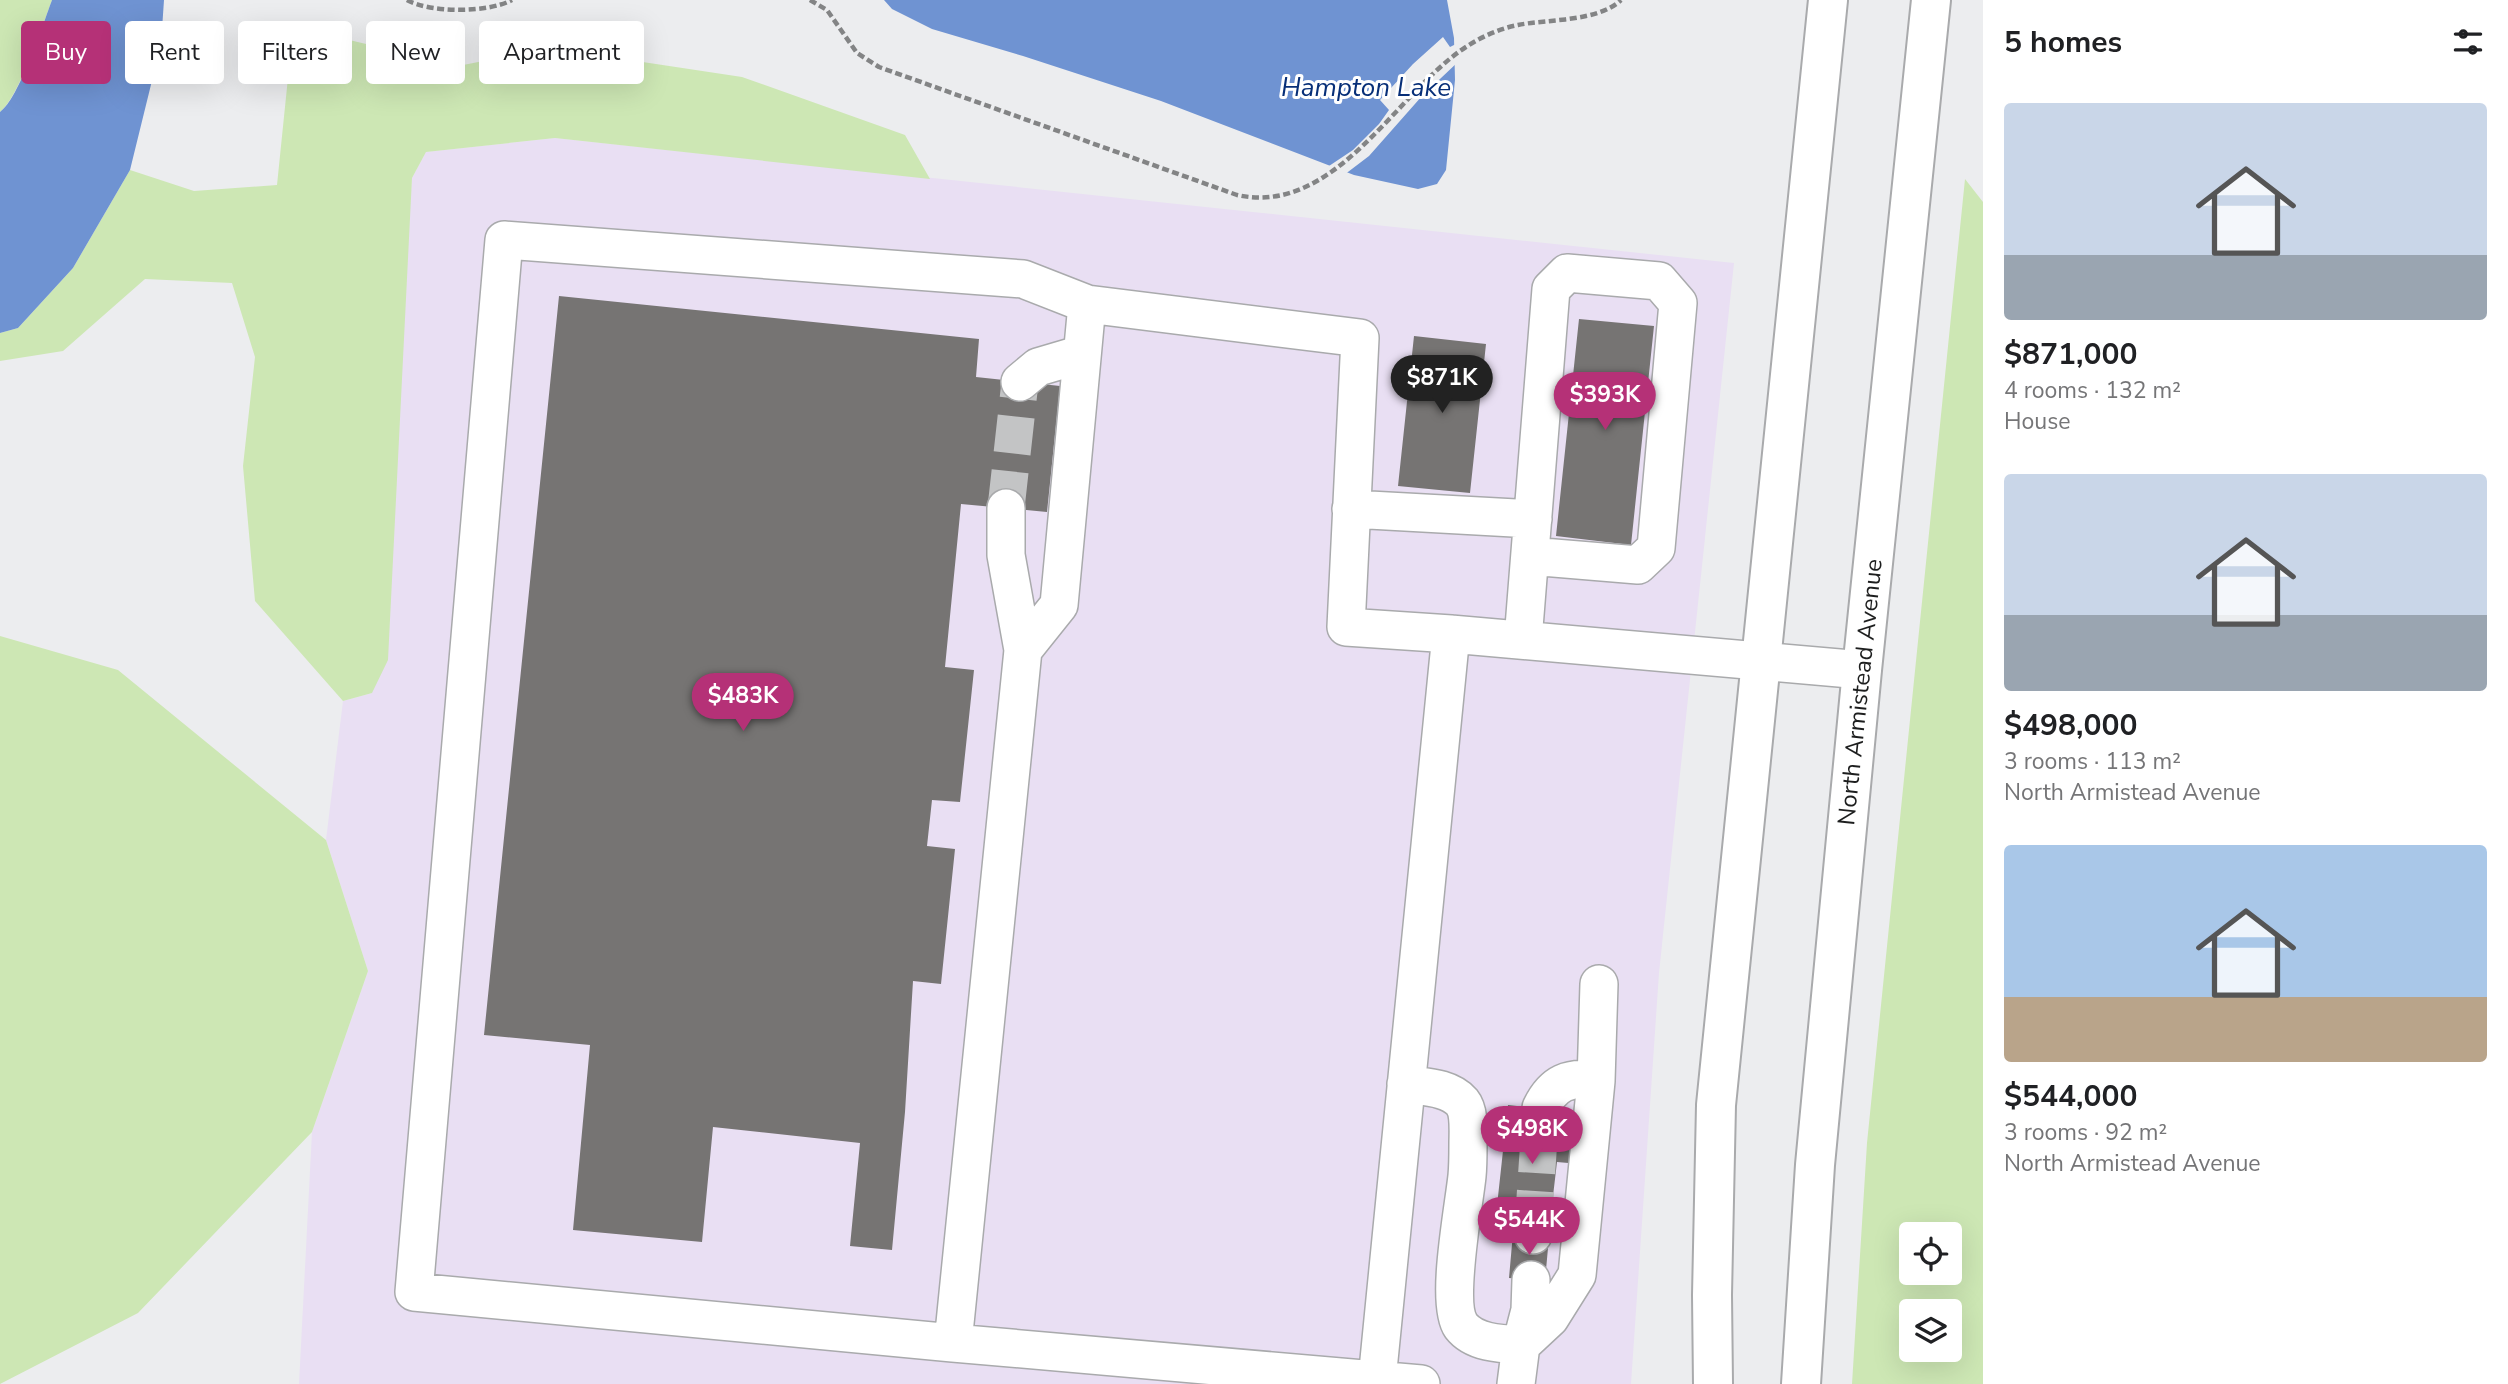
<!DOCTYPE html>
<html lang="en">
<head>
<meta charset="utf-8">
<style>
  :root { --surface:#fff; --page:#f6f6f6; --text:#202124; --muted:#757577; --accent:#b53177 }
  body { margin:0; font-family:"Nunito Sans",sans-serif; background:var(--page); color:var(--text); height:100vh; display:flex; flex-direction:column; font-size:26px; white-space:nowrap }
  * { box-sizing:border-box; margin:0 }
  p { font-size:23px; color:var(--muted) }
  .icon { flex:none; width:38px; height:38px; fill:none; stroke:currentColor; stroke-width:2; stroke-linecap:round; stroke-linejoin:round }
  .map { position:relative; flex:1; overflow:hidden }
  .details { display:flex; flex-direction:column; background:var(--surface); width:525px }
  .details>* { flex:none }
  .top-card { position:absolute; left:21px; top:21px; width:665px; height:63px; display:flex; gap:14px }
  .controls { position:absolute; left:1899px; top:1222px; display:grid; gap:14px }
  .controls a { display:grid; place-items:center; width:63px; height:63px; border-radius:7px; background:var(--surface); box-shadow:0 7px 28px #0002; font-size:35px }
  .price { position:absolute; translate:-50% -60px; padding:0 16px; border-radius:24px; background:var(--accent); color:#fff; font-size:23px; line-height:46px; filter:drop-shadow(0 2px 4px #0008) }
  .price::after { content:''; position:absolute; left:50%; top:42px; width:21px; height:16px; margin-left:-10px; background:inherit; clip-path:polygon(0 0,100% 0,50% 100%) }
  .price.on { background:#222; color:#fff }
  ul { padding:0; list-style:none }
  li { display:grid; align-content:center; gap:14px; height:371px; padding:0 21px }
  li span { display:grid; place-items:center; height:217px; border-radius:7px; color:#555 }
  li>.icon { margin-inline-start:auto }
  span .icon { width:126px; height:126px; fill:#fffc; stroke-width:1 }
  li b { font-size:30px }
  h2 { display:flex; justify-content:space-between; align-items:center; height:84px; padding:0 21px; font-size:30px }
  .tag { padding:0 24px; border-radius:7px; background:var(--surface); box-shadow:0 7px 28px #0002; font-size:24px; line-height:63px }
  .tag.on { background:var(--accent); color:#fff }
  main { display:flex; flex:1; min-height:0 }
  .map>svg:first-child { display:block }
  .commercial { fill:#e9dff3 }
  .green { fill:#cde7b4; fill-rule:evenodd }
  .water { fill:#6f93d2 }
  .pier { fill:#ecedef }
  .building { fill:#767473 }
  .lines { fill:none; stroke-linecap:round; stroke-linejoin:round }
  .minor-tunnel { stroke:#c3c4c5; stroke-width:37; stroke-dasharray:37 18; stroke-linecap:butt }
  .minor-casing { stroke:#a9aaac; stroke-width:40 }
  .major-casing { stroke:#a9aaac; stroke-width:42 }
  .path { stroke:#838485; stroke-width:4.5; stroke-dasharray:7 3.5; stroke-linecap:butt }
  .minor { stroke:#fff; stroke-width:37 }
  .major { stroke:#fff; stroke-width:38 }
  .labels { text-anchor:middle; stroke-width:6; stroke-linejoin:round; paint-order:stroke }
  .street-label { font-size:24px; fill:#1d1e1e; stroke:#fff }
  .water-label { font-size:26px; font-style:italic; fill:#072f78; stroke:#fff }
</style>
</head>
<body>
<main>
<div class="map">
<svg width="1983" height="1384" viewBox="0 0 1983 1384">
  <rect width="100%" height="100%" fill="#ecedef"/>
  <!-- commercial -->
  <path class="commercial" d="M 555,138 L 1734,263 L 1659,973 L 1631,1384 L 299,1384 L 312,1132 L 368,971 L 326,840 L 343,701 L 372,693 L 412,178 L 426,152 Z"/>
  <!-- green -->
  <path class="green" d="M 0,0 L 52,0 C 43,24 18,99 0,112 Z
    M 316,32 L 458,66 L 550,48 L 742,77 L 905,135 L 930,179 L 555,138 L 426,152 L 412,178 L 388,660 L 372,693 L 343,701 L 255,601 L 243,466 L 255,357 L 232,283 L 145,279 L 63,351 L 0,361 L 0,333 L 18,328 L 73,268 L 130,170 L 194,191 L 277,185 L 290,58 Z
    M 1965,179 L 1983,202 L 1983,1384 L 1852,1384 L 1867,1143 ZM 1911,1234 L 1950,1234 L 1950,1272 L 1911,1272 ZM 1911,1311 L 1950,1311 L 1950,1349 L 1911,1349 Z
    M 0,636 L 118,670 L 326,840 L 368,971 L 312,1132 L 138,1313 L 0,1384 Z"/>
  <!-- water -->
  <path class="water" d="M 52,0 L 164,0 L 161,44 L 130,170 L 73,268 L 18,328 L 0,333 L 0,112 C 19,99 43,24 52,0 Z
    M 884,0 L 1447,0 L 1454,38 L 1455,80 L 1446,170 L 1437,184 L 1418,189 L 1354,175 L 1161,101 L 1023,56 L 932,29 L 892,9 Z"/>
  <!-- pier -->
  <path class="pier" d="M 1443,37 L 1450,47 L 1458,43 L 1459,61 L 1422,96 L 1369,156 L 1344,175 L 1326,168 L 1353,150 L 1379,124 L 1389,110 L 1380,100 L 1413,64 Z"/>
  <!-- building -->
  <path class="building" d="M 559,296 L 979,339 L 976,377 L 1060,386 L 1047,512 L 961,504 L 945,667 L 974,670 L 960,802 L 932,800 L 927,846 L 955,849 L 941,984 L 913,981 L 905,1112 L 892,1250 L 850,1246 L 860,1143 L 713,1127 L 702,1242 L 573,1230 L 590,1045 L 484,1035 Z
    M 1579,319 L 1654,326 L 1631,545 L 1556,536 Z
    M 1414,336 L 1486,344 L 1470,493 L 1398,486 Z
    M 1508,1105 L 1562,1111 L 1559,1134 L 1582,1136 L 1580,1164 L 1557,1162 L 1549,1230 L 1495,1224 Z
    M 1513,1233 L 1549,1237 L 1545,1281 L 1509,1278 Z"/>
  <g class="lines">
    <!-- minor-tunnel -->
    <path class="minor-tunnel" d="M 1006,508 L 1020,382
      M 1533,1228 L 1541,1108"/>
    <defs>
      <path id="minor" d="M 1020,382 L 1038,367 L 1082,354
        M 1006,508 L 1006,555 L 1023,650
        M 1351,509 L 1533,519
        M 1523,640 L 1551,289 L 1567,273 L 1659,281 L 1678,303 L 1656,548 L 1638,565 L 1530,556
        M 1406,1084 C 1424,1087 1449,1087 1462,1102 C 1470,1112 1468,1131 1468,1144 C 1468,1155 1468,1166 1467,1176 C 1464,1206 1445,1303 1461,1326 C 1474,1343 1501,1344 1521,1345 L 1530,1310 L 1531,1280
        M 1541,1108 C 1553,1083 1569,1076 1596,1081
        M 1533,1228 L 1533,1235
        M 953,1343 L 414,1292 L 504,240 L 1023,279 L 1087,304
        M 1377,1380 L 1451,634
        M 1421,1384 L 953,1343 L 1023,650 L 1059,605 L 1087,304 L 1360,338 L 1346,627 L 1451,634 L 1862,670
        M 1516,1384 L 1521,1345 L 1550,1318 L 1577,1275 L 1596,1081 L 1599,984"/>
      <path id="major" d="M 1713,1384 L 1712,1295 L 1716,1105 L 1828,0
        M 1801,1384 L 1815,1165 L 1862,670 L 1931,0"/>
    </defs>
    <!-- minor casing -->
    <use href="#minor" class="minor-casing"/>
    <!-- major casing -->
    <use href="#major" class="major-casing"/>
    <!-- path -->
    <path class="path" d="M 407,0 C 430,13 488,13 512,0
      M 810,0 L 827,10 L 857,53 L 879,67 L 1237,195 C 1333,216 1393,99 1460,51 C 1477,39 1497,29 1518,25 C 1548,19 1598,22 1621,0"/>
    <!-- minor -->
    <use href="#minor" class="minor"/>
    <!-- major -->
    <use href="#major" class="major"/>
  </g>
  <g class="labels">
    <!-- street labels -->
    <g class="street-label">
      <text transform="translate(1860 692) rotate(-84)" y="8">North Armistead Avenue</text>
    </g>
    <!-- water labels -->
    <g class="water-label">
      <text x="1366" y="96">Hampton Lake</text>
    </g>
  </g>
</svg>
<div class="controls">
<a><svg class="icon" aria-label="locate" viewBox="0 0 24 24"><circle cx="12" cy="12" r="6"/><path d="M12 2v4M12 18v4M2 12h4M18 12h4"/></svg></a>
<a><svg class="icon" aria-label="layers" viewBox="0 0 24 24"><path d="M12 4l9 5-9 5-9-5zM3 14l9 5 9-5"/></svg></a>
</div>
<b class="price on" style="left:1442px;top:415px">$871K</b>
<b class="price" style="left:1605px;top:432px">$393K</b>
<b class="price" style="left:743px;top:733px">$483K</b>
<b class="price" style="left:1532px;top:1166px">$498K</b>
<b class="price" style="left:1529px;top:1257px">$544K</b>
<div class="top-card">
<a class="tag on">Buy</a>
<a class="tag">Rent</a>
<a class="tag">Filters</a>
<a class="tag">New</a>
<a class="tag">Apartment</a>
</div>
</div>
<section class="details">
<h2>5 homes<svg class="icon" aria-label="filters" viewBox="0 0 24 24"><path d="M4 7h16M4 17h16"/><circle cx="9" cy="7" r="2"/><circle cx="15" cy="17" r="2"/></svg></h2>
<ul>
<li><span style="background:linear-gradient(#c9d6e8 70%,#9aa5b1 0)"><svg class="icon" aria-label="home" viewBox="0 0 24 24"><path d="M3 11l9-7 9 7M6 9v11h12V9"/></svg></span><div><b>$871,000</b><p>4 rooms · 132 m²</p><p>House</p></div></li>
<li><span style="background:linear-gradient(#c9d6e8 65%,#9aa5b1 0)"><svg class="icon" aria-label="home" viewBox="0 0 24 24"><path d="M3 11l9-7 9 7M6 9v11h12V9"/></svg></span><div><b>$498,000</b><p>3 rooms · 113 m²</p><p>North Armistead Avenue</p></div></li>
<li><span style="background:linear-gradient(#a9c7e8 70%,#b9a48a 0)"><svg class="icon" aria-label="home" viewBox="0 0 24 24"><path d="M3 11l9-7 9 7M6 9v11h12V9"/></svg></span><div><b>$544,000</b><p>3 rooms · 92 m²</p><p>North Armistead Avenue</p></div></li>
</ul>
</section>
</main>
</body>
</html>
